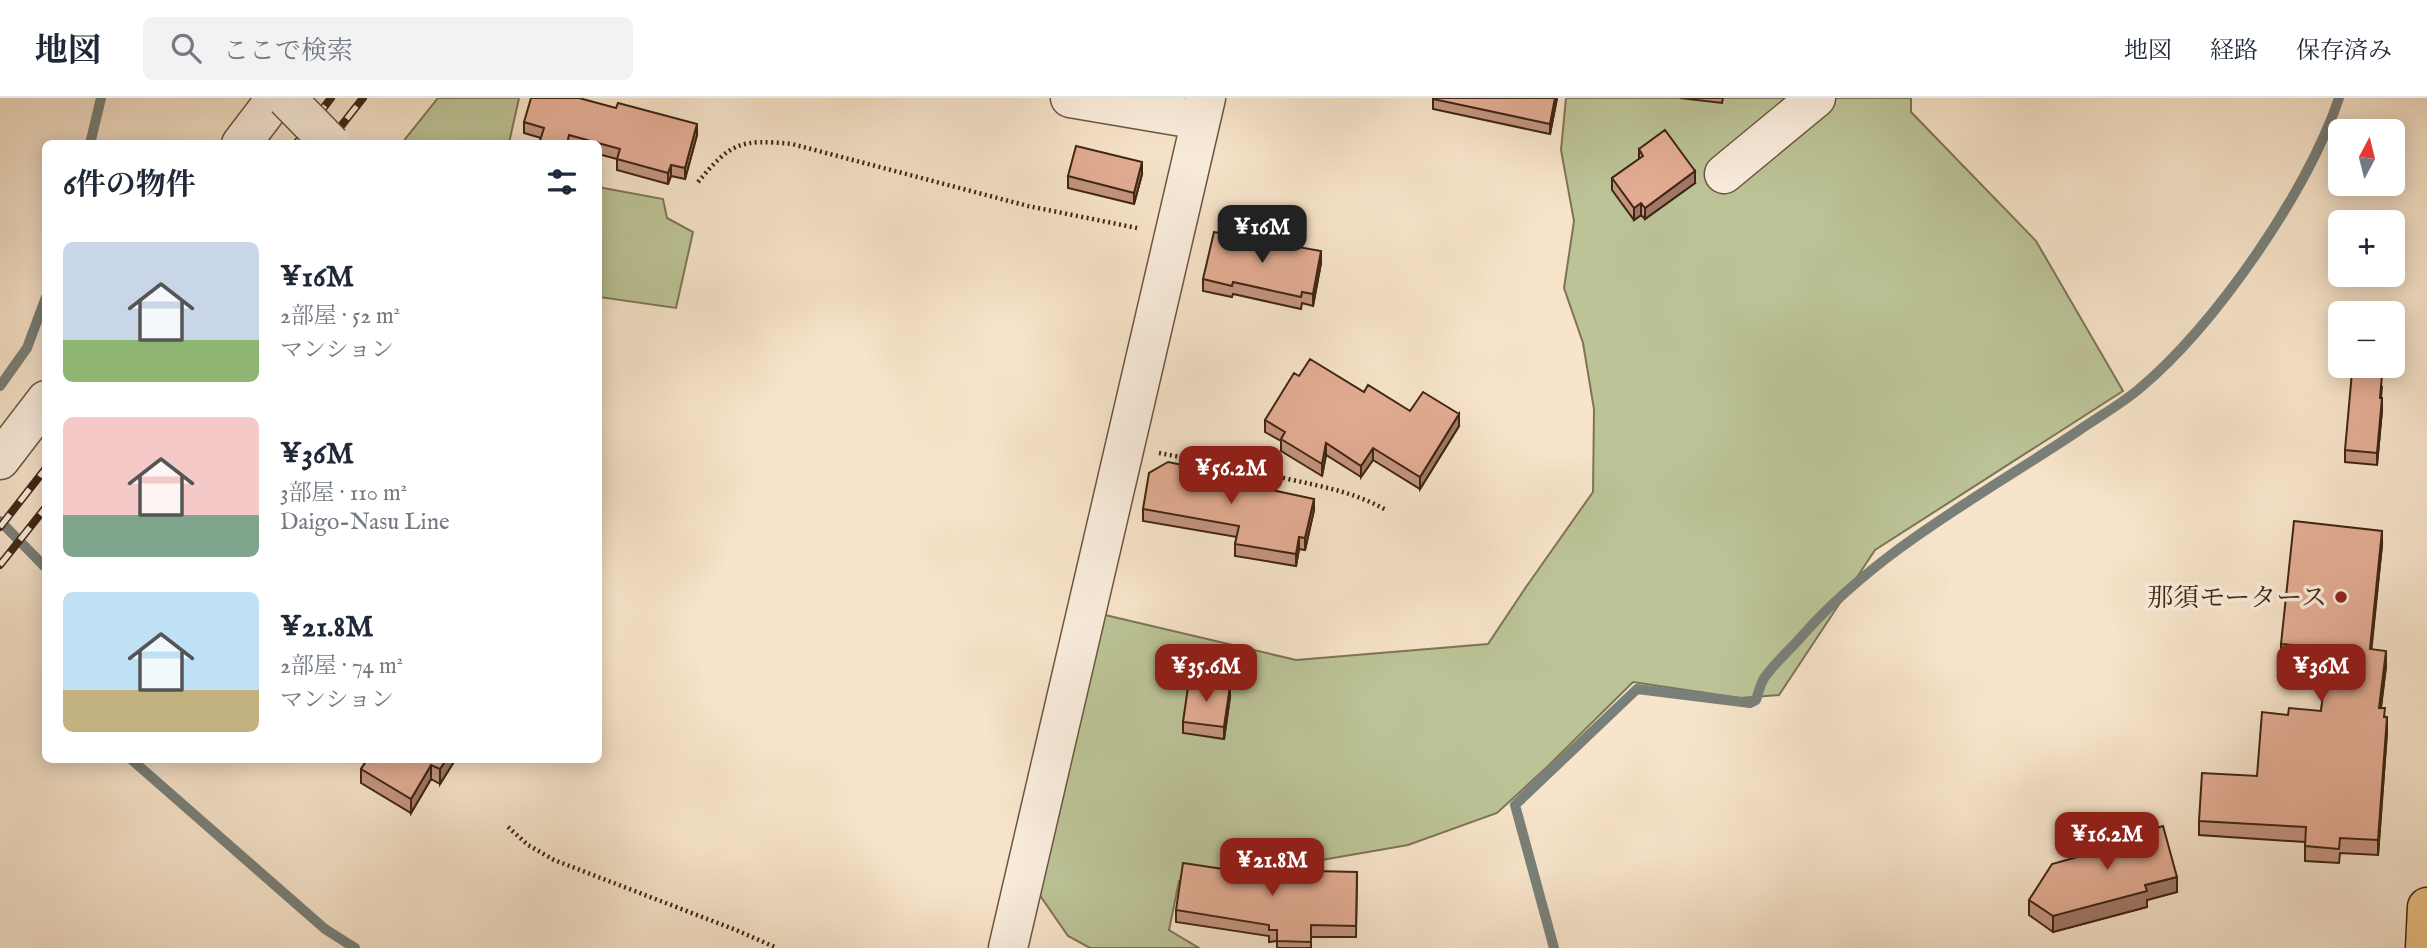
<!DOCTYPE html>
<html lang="ja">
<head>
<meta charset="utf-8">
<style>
  :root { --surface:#fff; --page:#f2f2f3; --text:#1f2937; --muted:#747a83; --line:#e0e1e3; --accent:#8f2418 }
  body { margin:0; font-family:"IM FELL English","Noto Serif JP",serif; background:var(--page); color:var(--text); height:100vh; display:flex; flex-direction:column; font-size:26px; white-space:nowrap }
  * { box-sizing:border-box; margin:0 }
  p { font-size:23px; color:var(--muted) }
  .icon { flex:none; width:38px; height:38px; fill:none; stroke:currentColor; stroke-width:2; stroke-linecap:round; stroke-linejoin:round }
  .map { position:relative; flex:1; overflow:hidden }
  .details { position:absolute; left:42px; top:42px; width:560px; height:623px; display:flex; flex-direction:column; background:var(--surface); border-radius:10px; box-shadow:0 4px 18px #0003 }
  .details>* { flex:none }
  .needle { width:46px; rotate:7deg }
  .buttons { position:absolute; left:2328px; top:21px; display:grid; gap:14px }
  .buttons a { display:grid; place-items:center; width:77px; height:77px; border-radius:10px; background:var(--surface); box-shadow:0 4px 18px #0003; font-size:35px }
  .price { position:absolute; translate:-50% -60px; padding:0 16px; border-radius:14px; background:var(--accent); color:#fff; font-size:23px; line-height:46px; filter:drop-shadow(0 2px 4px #0008) }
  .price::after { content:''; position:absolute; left:50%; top:42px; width:21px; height:16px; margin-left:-10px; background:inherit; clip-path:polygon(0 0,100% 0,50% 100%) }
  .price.selected { background:#222; color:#fff }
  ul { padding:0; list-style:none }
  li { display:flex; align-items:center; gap:21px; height:175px; padding:0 21px }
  li span { display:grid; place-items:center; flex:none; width:196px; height:140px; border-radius:10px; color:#555 }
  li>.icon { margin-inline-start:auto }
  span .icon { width:84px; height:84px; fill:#fffc; stroke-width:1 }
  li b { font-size:30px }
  h2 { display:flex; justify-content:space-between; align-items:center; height:84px; padding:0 21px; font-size:30px }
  header { display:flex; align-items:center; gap:42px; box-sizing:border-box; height:98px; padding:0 35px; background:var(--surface); border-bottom:2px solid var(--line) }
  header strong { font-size:33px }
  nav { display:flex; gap:38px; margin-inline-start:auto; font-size:24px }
  .search { width:490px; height:63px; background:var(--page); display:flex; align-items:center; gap:18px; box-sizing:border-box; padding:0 24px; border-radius:10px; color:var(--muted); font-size:26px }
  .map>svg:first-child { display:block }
  .green { fill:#bcc497; stroke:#7e7455; stroke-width:2 }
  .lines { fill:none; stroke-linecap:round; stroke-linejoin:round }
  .stream { stroke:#79807a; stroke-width:10 }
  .minor-casing { stroke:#6d5541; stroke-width:41 }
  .major-casing { stroke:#3f2513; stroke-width:41 }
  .path { stroke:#3f2513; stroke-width:4.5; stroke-dasharray:2 3.5; stroke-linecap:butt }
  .minor { stroke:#faeddd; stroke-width:38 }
  .major { stroke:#ecc285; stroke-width:38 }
  .rail-casing { stroke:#3f2513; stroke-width:8 }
  .rail { stroke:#faeddd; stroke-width:5; stroke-dasharray:16; stroke-linecap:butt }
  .minor-bridge-casing { stroke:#6d5541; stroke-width:41; stroke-linecap:butt }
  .minor-bridge { stroke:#faeddd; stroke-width:38 }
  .wall { fill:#c4957f; stroke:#3f2513; stroke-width:2 }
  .shaded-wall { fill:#a07968; stroke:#3f2513; stroke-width:2 }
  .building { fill:#e4ad94; stroke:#3f2513; stroke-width:2 }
  .poi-dot { fill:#8f2418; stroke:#faeddd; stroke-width:2.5 }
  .labels { text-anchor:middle; stroke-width:7; stroke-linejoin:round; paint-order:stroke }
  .poi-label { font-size:26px; fill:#3f2513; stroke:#faeddd; text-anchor:end }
</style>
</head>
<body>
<header>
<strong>地図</strong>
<div class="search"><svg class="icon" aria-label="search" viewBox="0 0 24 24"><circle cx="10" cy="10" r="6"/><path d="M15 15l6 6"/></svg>ここで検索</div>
<nav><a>地図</a><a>経路</a><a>保存済み</a></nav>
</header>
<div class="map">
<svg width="2427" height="850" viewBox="0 0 2427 850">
  <rect width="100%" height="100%" fill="#f7e4ca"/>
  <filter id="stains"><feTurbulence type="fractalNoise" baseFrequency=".00286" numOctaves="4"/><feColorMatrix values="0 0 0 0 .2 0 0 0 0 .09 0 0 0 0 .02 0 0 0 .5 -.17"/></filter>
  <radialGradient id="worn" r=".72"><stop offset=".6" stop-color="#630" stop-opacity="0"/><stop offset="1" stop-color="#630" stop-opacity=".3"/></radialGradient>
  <!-- green -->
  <path class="green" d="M 438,0 L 519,0 L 509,45 L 402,45 Z
    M 1566,0 L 1911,0 L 1911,14 L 2036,143 L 2123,293 L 1875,452 L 1779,597 L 1740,600 L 1633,584 L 1547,669 L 1497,715 L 1408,747 L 1224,779 L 1179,783 L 1169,832 L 1199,850 L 1090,850 L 1068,838 L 1039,796 L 1105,517 L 1296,562 L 1488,546 L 1526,489 L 1593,394 L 1594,311 L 1583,245 L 1564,190 L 1574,123 L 1561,52 Z
    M 598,89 L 663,101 L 667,120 L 693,134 L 676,210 L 599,199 Z"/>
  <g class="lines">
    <!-- stream -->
    <path class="stream" d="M 90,46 L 101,0
      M 0,288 L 27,250 L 46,199
      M 0,423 L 46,470
      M 132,662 L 325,831 L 355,850
      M 1554,850 L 1515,707 L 1637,591 L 1750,605 L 1756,602 C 1758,596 1760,588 1763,582 C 1771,568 1791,551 1802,538 C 1880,450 1981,398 2078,333 C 2098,319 2120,307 2139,291 C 2215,228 2308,93 2339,0"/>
    <defs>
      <path id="minor" d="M 1070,0 L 1200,22
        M 241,46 L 276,0
        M 1724,76 L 1816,0
        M 0,362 L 46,302
        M 1008,850 L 1206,0"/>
      <path id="major" d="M 2425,850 L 2427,809"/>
    </defs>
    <!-- minor casing -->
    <use href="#minor" class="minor-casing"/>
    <!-- major casing -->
    <use href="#major" class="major-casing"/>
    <!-- path -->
    <path class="path" d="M 698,84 C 731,44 741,41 792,46 L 1028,108 L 1137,130
      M 1159,355 C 1202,363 1245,371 1288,381 C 1324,389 1354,394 1386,412
      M 508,729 L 528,747 L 554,762 L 736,832 L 777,850"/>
    <!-- minor -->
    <use href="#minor" class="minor"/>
    <!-- major -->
    <use href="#major" class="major"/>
    <defs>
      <path id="rail" d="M 296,46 L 331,0
        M 327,46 L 363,0
        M 0,429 L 46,370
        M 0,467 L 46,409"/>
    </defs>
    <!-- rail casing -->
    <use href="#rail" class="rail-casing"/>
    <!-- rail -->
    <use href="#rail" class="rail"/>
    <defs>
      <path id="minor-bridge" d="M 286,0 L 331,46"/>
    </defs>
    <!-- minor-bridge casing -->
    <use href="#minor-bridge" class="minor-bridge-casing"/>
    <!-- minor-bridge -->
    <use href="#minor-bridge" class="minor-bridge"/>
  </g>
  <!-- wall -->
  <path class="wall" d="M 1433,0 L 1557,0 L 1550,36 L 1433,11 Z
    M 1680,0 L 1723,0 L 1722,5 Z
    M 524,24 L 697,37 L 685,81 L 671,78 L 668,86 L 617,72 L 617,61 L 598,56 L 598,46 L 539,46 L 541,40 L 524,35 Z
    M 1639,51 L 1695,85 L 1645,121 L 1641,117 L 1634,122 L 1612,92 L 1612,80 L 1639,61 Z
    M 1142,76 L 1134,106 L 1068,90 L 1068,78 Z
    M 1321,165 L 1313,208 L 1302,205 L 1301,211 L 1233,196 L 1232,199 L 1203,193 L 1203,181 Z
    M 2382,288 L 2381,300 L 2382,312 L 2377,367 L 2345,364 L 2345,352 Z
    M 1364,294 L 1410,313 L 1459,328 L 1420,391 L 1373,362 L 1361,379 L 1326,357 L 1322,378 L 1281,353 L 1281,343 L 1265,334 L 1265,322 Z
    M 1226,382 L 1314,412 L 1305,452 L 1299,451 L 1296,468 L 1235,458 L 1235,446 L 1237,439 L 1143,423 L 1143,411 Z
    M 2382,447 L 2371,551 L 2386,568 L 2381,610 L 2385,619 L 2387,634 L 2378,757 L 2340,755 L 2339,765 L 2305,763 L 2305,744 L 2199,737 L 2199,723 L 2257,678 L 2288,617 L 2321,613 L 2327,565 L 2281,561 L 2281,546 Z
    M 1230,599 L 1224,641 L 1183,635 L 1183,624 Z
    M 367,662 L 455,662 L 440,686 L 431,681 L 411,715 L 361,685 L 361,671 Z
    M 2135,736 L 2177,794 L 2147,802 L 2147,809 L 2053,834 L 2029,817 L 2029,802 L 2102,752 L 2102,738 Z
    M 1357,774 L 1356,839 L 1311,839 L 1311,850 L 1277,850 L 1277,843 L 1269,844 L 1269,838 L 1176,824 L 1176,812 L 1270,778 Z"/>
  <!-- shaded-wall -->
  <path class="shaded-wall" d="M 1555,0 L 1557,0 L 1550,36 L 1550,26 Z
    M 697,26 L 697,37 L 685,81 L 685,70 Z
    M 1142,64 L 1142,76 L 1134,106 L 1134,95 Z
    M 671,67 L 671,78 L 668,86 L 668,75 Z
    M 1695,73 L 1695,85 L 1645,121 L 1645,110 Z
    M 1641,105 L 1641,117 L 1634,122 L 1634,110 Z
    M 1321,153 L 1321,165 L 1313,208 L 1313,196 Z
    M 2382,300 L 2382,312 L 2377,367 L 2377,355 Z
    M 1459,316 L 1459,328 L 1420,391 L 1420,379 Z
    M 1326,345 L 1326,357 L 1322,378 L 1322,366 Z
    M 1373,350 L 1373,362 L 1361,379 L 1361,368 Z
    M 1314,401 L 1314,412 L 1305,452 L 1305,440 Z
    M 2382,433 L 2382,447 L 2370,566 L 2370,551 Z
    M 1299,439 L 1299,451 L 1296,468 L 1296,456 Z
    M 2386,553 L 2386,568 L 2379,624 L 2379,610 Z
    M 1230,588 L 1230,599 L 1224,641 L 1224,629 Z
    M 2387,619 L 2387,634 L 2378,757 L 2378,742 Z
    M 446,662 L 455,662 L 440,686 L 440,671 Z
    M 431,667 L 431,681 L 411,715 L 411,701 Z
    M 2177,779 L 2177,794 L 2147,802 L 2147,809 L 2053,834 L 2053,818 L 2145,787 Z"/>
  <!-- building -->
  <path class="building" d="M 531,0 L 579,0 L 616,10 L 618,5 L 697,26 L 685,70 L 671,67 L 668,75 L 617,61 L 620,51 L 569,37 L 567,46 L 539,46 L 544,30 L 524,24 Z
    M 1433,0 L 1555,0 L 1550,26 L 1433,1 Z
    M 1665,32 L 1695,73 L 1645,110 L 1641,105 L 1634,110 L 1612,80 L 1643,58 L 1639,51 Z
    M 1076,48 L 1142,64 L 1134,95 L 1068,78 Z
    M 1214,134 L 1321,153 L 1313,196 L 1302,194 L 1301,199 L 1233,184 L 1232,188 L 1203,181 Z
    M 1310,261 L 1364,294 L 1368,287 L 1410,313 L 1423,294 L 1459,316 L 1420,379 L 1373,350 L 1361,368 L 1326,345 L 1322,366 L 1281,341 L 1285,334 L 1265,322 L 1294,275 L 1299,278 Z
    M 2352,274 L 2382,277 L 2380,300 L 2382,300 L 2377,355 L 2345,352 Z
    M 1168,364 L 1226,376 L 1225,382 L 1314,401 L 1305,440 L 1299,439 L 1296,456 L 1235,446 L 1239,428 L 1143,411 L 1149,375 Z
    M 2294,423 L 2382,433 L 2370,551 L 2386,553 L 2379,610 L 2385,610 L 2384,619 L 2387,619 L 2378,742 L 2340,740 L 2339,751 L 2305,748 L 2306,729 L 2199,723 L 2202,675 L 2257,678 L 2262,614 L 2288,617 L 2289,610 L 2321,613 L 2329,550 L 2281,546 Z
    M 1189,582 L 1230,588 L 1224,629 L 1183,624 Z
    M 367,662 L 446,662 L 440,671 L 431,667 L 411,701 L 361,671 Z
    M 2163,728 L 2177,779 L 2145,787 L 2147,793 L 2053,818 L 2029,802 L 2052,766 L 2106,751 L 2102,738 L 2134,729 L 2135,736 Z
    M 1183,765 L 1270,778 L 1270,772 L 1357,774 L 1356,828 L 1311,827 L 1311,844 L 1277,843 L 1277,832 L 1269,832 L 1269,827 L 1176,812 Z"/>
  <!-- markers -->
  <circle class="poi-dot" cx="2341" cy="499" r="7"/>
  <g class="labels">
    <!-- poi labels -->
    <g class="poi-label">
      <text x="2327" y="508">那須モータース</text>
    </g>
  </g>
  <rect width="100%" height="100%" filter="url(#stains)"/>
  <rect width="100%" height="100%" fill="url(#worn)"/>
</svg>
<div class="buttons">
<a><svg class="needle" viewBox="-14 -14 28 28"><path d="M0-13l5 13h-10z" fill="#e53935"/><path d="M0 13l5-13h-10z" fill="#747a83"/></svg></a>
<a>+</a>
<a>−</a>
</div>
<b class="price selected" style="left:1262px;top:167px">¥16M</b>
<b class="price" style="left:1231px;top:408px">¥56.2M</b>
<b class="price" style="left:1206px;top:606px">¥35.6M</b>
<b class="price" style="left:2321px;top:606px">¥36M</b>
<b class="price" style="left:2107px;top:774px">¥16.2M</b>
<b class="price" style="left:1272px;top:800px">¥21.8M</b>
<section class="details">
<h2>6件の物件<svg class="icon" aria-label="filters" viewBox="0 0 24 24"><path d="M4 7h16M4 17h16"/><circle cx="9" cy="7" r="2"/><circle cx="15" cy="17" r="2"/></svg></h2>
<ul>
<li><span style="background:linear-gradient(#c9d6e8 70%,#8fb573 0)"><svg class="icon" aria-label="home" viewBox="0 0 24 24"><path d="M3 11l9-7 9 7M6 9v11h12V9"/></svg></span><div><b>¥16M</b><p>2部屋 · 52 m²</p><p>マンション</p></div></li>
<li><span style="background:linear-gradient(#f6c9c9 70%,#7fa58c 0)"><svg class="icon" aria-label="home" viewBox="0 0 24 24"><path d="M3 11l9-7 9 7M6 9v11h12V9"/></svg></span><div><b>¥36M</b><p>3部屋 · 110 m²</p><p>Daigo-Nasu Line</p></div></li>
<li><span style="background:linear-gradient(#bfe0f5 70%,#c2b280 0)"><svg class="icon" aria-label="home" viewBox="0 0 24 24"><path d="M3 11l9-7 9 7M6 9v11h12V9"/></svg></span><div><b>¥21.8M</b><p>2部屋 · 74 m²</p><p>マンション</p></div></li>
</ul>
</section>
</div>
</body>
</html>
